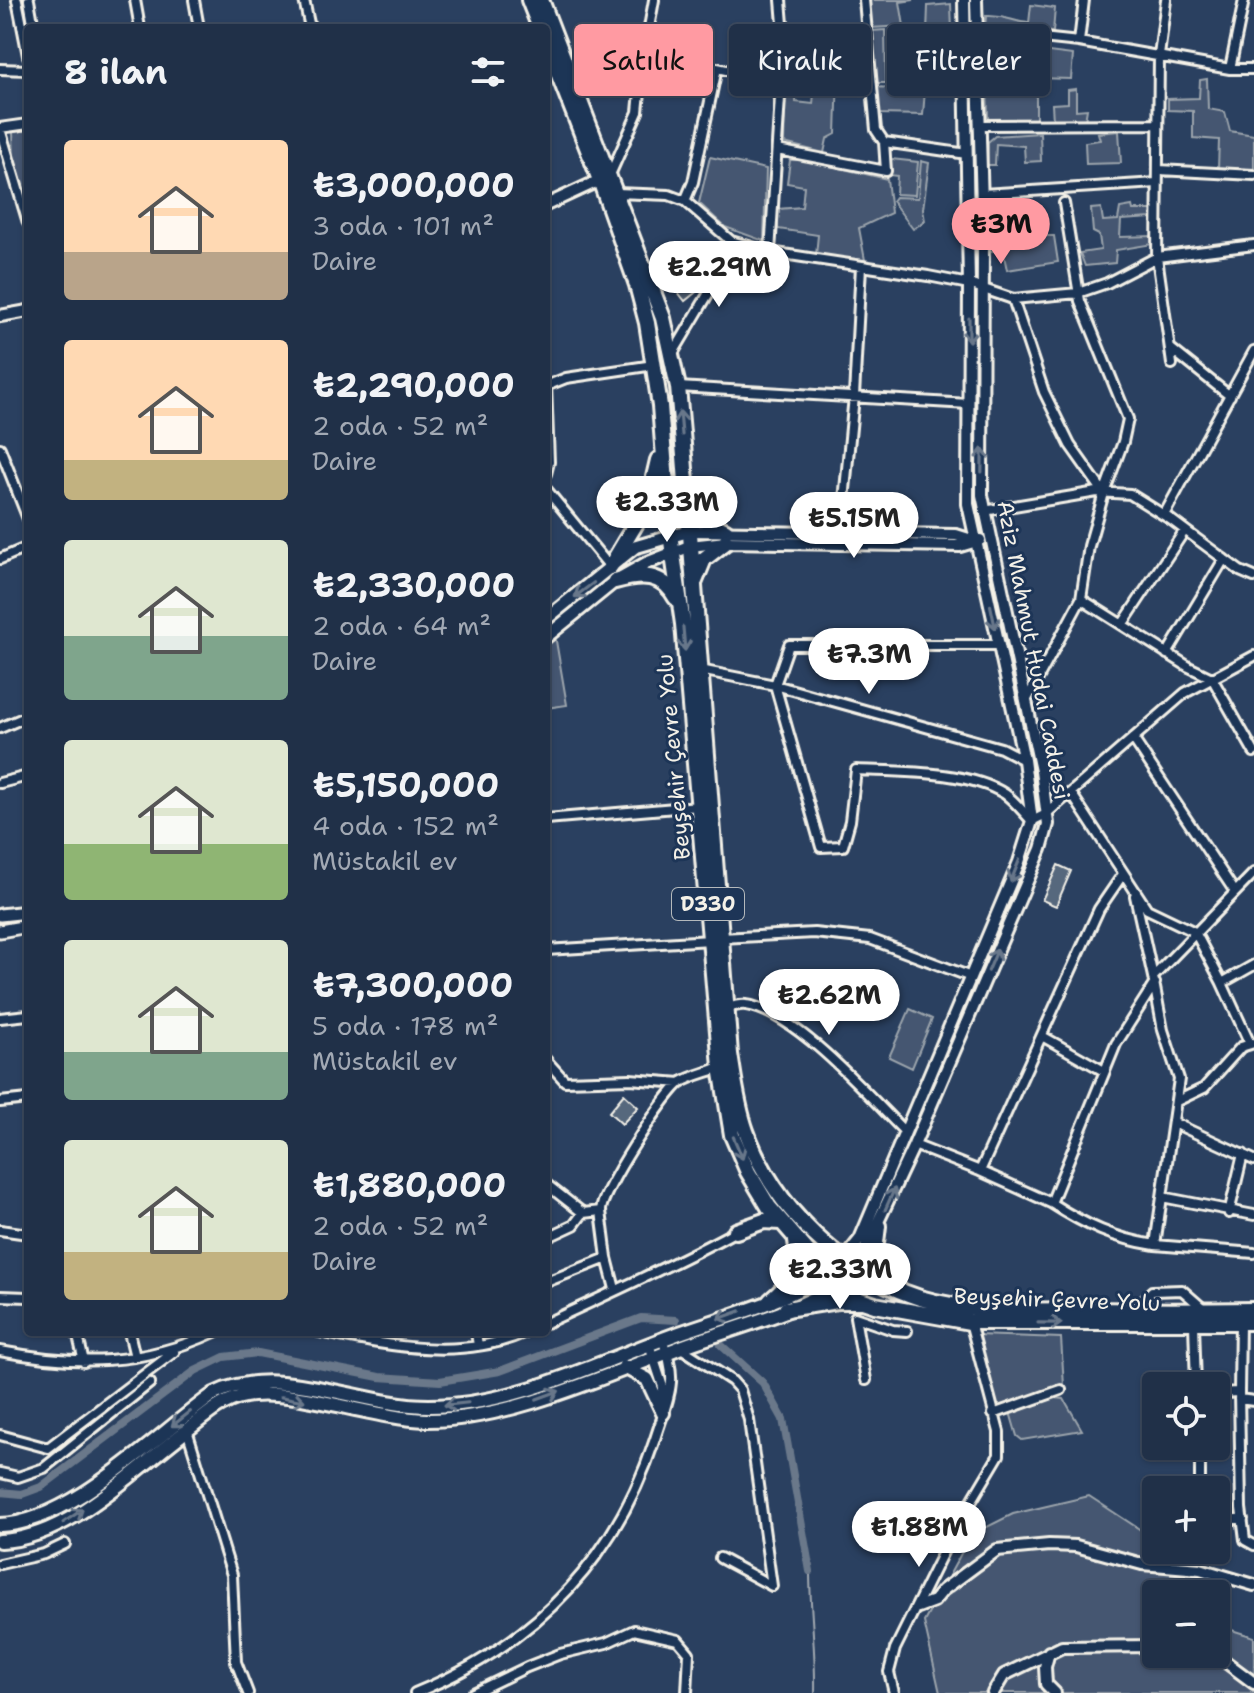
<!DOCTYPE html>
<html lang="tr">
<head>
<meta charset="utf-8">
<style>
  :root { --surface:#203048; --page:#28384f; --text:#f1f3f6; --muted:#a2a9b4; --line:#3d4b60; --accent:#ff9aa2 }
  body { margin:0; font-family:"Shantell Sans",sans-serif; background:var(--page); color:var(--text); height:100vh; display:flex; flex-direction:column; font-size:30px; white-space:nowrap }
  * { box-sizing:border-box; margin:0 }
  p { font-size:26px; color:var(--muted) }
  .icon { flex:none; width:44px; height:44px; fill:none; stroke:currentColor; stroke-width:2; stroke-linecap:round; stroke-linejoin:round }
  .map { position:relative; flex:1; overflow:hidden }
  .side { position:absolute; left:24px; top:24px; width:526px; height:1312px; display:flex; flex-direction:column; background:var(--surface); border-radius:8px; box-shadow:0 2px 6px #0004,0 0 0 2px var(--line) }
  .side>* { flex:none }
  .top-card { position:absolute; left:574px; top:24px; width:560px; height:72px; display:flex; gap:16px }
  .buttons { position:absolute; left:1142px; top:1372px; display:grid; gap:16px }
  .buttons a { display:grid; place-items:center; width:88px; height:88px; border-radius:8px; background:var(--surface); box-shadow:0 2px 6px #0004,0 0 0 2px var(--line); font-size:40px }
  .price { position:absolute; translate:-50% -68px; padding:0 18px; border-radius:28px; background:#fff; color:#222; font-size:26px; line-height:52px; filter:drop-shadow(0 2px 4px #0008) }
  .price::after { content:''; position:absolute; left:50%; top:48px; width:24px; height:18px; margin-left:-12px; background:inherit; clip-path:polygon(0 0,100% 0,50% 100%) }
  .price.on { background:var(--accent); color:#111 }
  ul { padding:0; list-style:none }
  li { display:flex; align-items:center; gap:24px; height:200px; padding:0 40px }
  li span { display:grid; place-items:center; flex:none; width:224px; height:160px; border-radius:8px; color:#555 }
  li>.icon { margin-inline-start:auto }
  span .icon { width:96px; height:96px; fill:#fffc; stroke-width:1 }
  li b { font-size:34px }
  h2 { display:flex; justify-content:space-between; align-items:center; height:96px; padding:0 40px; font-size:34px }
  .chip { padding:0 28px; border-radius:8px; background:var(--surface); box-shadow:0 2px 6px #0004,0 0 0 2px var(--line); font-size:28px; line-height:72px }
  .chip.on { background:var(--accent); color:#111 }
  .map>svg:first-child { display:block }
  .green { fill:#445771; stroke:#9ca4ac; stroke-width:2 }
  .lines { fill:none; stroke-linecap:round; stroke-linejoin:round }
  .stream { stroke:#a1a8b0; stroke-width:2 }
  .canal { stroke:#6a788a; stroke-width:8 }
  .building { fill:#56677d; stroke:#f4f1e8; stroke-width:2 }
  .minor-casing { stroke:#f4f1e8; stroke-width:14 }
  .tertiary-casing { stroke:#f4f1e8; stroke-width:16 }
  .secondary-casing { stroke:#f4f1e8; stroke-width:17 }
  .primary-casing { stroke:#f4f1e8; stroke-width:18 }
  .trunk-casing { stroke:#f4f1e8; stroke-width:20 }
  .minor { stroke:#1d3557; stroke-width:8 }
  .tertiary { stroke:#1d3557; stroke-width:10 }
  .secondary { stroke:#1d3557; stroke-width:11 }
  .primary { stroke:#1d3557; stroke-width:12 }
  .trunk { stroke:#1d3557; stroke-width:14 }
  .oneway { stroke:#68778a }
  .labels { text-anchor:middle; stroke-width:6; stroke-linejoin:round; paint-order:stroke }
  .shield { fill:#1d3557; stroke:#b4b9bc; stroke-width:2 }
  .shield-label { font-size:20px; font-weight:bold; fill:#f4f1e8 }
  .street-label { font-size:22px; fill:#f4f1e8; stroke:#1d3557 }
</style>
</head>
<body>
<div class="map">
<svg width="1254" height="1693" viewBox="0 0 1254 1693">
  <rect width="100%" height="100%" fill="#2a4060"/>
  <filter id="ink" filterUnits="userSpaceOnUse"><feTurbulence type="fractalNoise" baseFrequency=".0125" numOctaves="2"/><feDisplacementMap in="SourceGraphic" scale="16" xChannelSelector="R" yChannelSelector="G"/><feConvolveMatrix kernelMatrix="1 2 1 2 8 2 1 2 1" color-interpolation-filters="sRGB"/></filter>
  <g filter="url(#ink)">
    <!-- green -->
    <path class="green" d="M 868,0 L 914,0 L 900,2 L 904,26 L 870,28 Z
      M 969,0 L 972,0 L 980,284 L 977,283 Z
      M 951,4 L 952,32 L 927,33 L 928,6 Z
      M 1031,5 L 1055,8 L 1053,32 L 985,28 L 986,16 C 1008,15 1011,22 1029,23 Z
      M 885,30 L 886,83 L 877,83 L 872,31 Z
      M 1002,46 L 1073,55 L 1071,79 L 1036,78 L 1036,120 L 988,119 L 986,50 Z
      M 896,58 L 953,62 L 954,81 L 939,82 L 938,89 L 900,84 Z
      M 786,71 L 797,73 L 796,102 L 813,104 L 816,73 L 838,74 L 836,134 L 827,139 L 824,153 L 784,143 Z
      M 1207,79 L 1208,109 L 1225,112 L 1230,131 L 1254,135 L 1254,171 L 1218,169 L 1219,140 L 1193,138 L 1193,111 L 1168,110 L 1168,99 L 1199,98 L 1200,80 Z
      M 875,87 L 925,90 L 923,115 L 879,114 Z
      M 1076,89 L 1076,110 L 1087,109 L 1085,121 L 1053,121 L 1052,104 L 1068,103 L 1068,90 Z
      M 28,130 L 28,202 L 14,158 L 13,132 Z
      M 1119,131 L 1121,163 L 1086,164 L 1085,142 L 1100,140 L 1098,133 Z
      M 1040,133 L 1041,161 L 1025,162 L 1024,146 L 996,144 L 995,165 L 987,165 L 988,142 L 995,136 Z
      M 710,157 L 766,169 L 764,241 L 725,227 L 699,203 Z
      M 891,159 L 918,162 L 915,195 L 896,194 L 897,176 L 889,175 Z
      M 790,160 L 805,160 L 887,179 L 891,213 L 859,228 L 865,260 L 816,255 L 818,235 L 778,229 L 778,209 L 802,207 L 804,186 L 787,183 Z
      M 921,161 L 929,163 L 923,209 L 925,221 L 913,229 L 892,201 L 895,197 L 918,198 Z
      M 1132,206 L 1133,210 L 1153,210 L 1152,218 L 1121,220 L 1120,237 L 1154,236 L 1153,244 L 1116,250 L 1115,263 L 1085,266 L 1080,253 L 1101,250 L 1099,235 L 1093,232 L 1091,209 L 1101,208 L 1103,221 L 1118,220 L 1120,208 Z
      M 1038,219 L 1040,236 L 1054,236 L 1058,262 L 1007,270 L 1003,251 L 991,251 L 993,220 Z
      M 555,635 L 567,705 L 546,708 L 546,643 Z
      M 910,1009 L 932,1019 L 912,1068 L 889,1057 Z
      M 975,1335 L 1061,1338 L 1064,1386 L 999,1408 L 986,1380 Z
      M 1047,1397 L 1064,1399 L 1082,1430 L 1022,1440 L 1017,1436 L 1010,1412 Z
      M 1089,1496 L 1156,1540 L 1156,1550 L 1171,1550 L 1192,1594 L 1156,1594 L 1156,1654 L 1216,1654 L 1216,1625 L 1254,1637 L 1254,1693 L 940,1693 L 924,1622 L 971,1535 L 1013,1514 Z"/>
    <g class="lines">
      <!-- stream -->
      <path class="stream" d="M 810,1571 C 810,1612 816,1652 815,1693"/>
      <!-- canal -->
      <path class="canal" d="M 721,1345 L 763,1383 L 783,1419 L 810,1571
        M 0,1492 L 22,1494 L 41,1487 L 195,1371 L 224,1357 L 258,1353 L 379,1377 L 440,1381 L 500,1371 L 641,1318 L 676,1320"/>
    </g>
    <!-- building -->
    <path class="building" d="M 695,269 L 706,284 L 685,301 L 673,286 Z
      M 1058,865 L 1071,871 L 1056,906 L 1042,900 Z
      M 624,1094 L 638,1107 L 622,1124 L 609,1112 Z"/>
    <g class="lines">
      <defs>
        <path id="minor" d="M 17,0 L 28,56
          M 29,0 L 34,28
          M 135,0 L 140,28
          M 194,0 L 199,28
          M 304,0 L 310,28
          M 864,0 L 876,130 L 884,142
          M 1084,0 L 1079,42 L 1230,69 L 1254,69
          M 1166,0 L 1159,56 L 1157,257 L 1172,364
          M 978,31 L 1079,42
          M 784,36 L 867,32
          M 643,61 L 654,0
          M 0,69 L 28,70
          M 1230,69 L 1244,0
          M 981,125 L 1158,124
          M 0,128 L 28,124
          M 0,129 L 28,223
          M 777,150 L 886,171 L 884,142 L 967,154
          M 1159,170 L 1254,175
          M 610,175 L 638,112 L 643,61 L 717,68
          M 616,193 L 669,195 L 685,201 L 731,241 L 770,252 L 928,276 L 969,284 L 1013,299 L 1078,293 L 1107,283 L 1157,257 L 1254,245
          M 982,194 L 1157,183
          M 685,201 L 693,182 L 717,68 L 782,82
          M 770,252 L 784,36 L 781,0
          M 1013,299 L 1044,392 L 1070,445 L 1104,493 L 1123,442 L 1128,419 L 1080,301 L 1064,203
          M 1170,348 L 1230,396
          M 672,355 L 716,281 L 731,241
          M 546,386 L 566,378 L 654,365
          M 678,387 L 969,404
          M 0,448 L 28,519
          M 546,474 L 549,462 L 546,383
          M 546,489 L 610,567
          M 1104,493 L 1089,546 L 1081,599 L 1189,667 L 1212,678 L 1254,752
          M 984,511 L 1097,492 L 1130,494 L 1170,519 L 1240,571 L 1254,577
          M 1164,515 L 1254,351
          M 841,532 L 854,396 L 861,266
          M 0,559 L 28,547
          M 1122,625 L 1185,530
          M 999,645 L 789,645 L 775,685 L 821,847 L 843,846 L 850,821 L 856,770 C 899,772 968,770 1005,794 C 1015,801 1024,813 1032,821 L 1046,814 L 1185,693 L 1254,656
          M 1167,654 L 1224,559
          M 700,670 L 775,685 L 1001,748 L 1024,760
          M 1026,701 L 1081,599
          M 0,728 L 28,716
          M 1134,740 L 1235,892
          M 0,783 L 28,776
          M 1071,793 L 1147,909 L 1195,932 L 1222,983 L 1254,965
          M 546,819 L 699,806
          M 1254,873 L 1153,977 L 1163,1030 L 1179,1079 L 1162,1197 L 1254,1215
          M 1123,874 L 1099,909 L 980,1171 L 1051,1203 L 1116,1044 L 1155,983
          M 1135,896 L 1153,977
          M 721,938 L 814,933 L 870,939 L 971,977
          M 546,950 L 711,940
          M 1222,983 L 1250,1044
          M 728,1008 C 734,1006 740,1004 746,1005 C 794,1011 869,1096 904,1131
          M 0,1018 L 28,1015
          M 1042,1036 L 1104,1071
          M 546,1060 L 565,1081 L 630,1079 L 681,1083
          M 1177,1101 L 1204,1088 L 1241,1047 L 1254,1043
          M 0,1102 L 28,1099
          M 1174,1123 L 1254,1160
          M 914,1145 L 980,1171
          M 546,1184 L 583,1213 L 601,1211 L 607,1258 L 615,1289
          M 1051,1203 C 1085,1225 1115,1239 1155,1245 L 1162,1197
          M 601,1211 C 601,1192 663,1097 680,1083 C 690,1076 709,1072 721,1067
          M 1229,1213 L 1243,1154
          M 0,1230 L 28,1234
          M 546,1238 L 574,1225 L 583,1213
          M 1155,1245 L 1254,1253
          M 546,1282 L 607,1258
          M 0,1296 L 28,1297
          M 1135,1309 L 1152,1291 L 1182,1290 L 1206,1311
          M 546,1323 C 610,1293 674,1265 736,1231
          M 1194,1324 L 1196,1386
          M 77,1332 L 84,1362
          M 129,1332 L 135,1357
          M 319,1332 C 385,1345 461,1362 526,1332
          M 476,1332 L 478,1346
          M 649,1344 L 663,1387 L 663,1404
          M 681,1348 L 732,1381 L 740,1390 L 749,1420 L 772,1586 L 720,1558
          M 0,1351 C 79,1366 141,1366 215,1332
          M 866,1380 L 855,1317 L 893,1330 L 907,1331
          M 1239,1392 L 1241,1508 L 1245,1540 L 1254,1545
          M 1216,1393 L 1239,1392 L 1240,1322
          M 1152,1394 L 1151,1380 L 1196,1378
          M 1239,1399 L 1254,1401
          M 993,1414 L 1061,1390
          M 187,1430 L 232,1575 L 236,1662 L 248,1693
          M 0,1435 L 48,1448 L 174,1352
          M 1200,1446 L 1200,1490
          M 0,1473 L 18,1477 L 44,1468 L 150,1383
          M 1216,1519 L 1243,1519
          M 0,1564 L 44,1554 L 65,1544
          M 415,1693 C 533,1645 615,1561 655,1439 C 668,1397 680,1383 662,1339
          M 473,1693 L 527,1667 L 560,1654 L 606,1643 L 634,1630 L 678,1640 L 689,1653 L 687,1693
          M 894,1693 L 889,1672 L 895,1649 L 952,1534 L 999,1455 L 999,1432 L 970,1322"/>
        <path id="tertiary" d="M 546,205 L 600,180
          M 0,316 L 28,311
          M 690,531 L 956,535 L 975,541
          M 690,546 L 726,542 L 960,546 L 980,540
          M 844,1259 L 860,1239 L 1019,862 L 1032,821 L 1024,760 L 968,504 L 969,284 L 964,0
          M 856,1269 L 914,1145 L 1041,849 L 1048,824 L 1041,771 L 982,495 L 983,240 L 976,0
          M 918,1607 L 934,1601 L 943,1590 L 997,1550 L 1049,1545 L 1076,1546 L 1142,1564 L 1200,1569 L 1254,1585
          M 1049,1652 L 1045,1667 L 1046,1684 L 1055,1693
          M 1215,1654 L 1254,1683
          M 993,1693 L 1004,1675 L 1062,1647 L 1156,1646"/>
        <path id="secondary" d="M 546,619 L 635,547 L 690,531
          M 546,637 L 615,581 L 647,563 L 690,546
          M 0,915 L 28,912
          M 0,931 L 28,926"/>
        <path id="primary" d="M 624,1367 L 647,1379 L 663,1413
          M 0,1525 C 71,1523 156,1435 214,1394 C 277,1362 360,1406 429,1406 C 513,1406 596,1363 674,1335 C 724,1317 781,1303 827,1274
          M 0,1541 C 69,1538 132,1472 185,1432 C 202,1419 219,1402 241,1397 C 285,1385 374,1419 426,1420 C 510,1421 613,1372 692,1343 C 741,1326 795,1312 839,1285"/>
        <path id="trunk" d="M 529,0 L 540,28
          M 541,0 L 663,318 L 678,387 L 684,456 L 730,1054 C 734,1079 737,1106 746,1131 C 774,1209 842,1273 920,1298 C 974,1314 1034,1310 1090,1310 C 1144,1311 1199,1311 1254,1310
          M 546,42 L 600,180 L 637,285 L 647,323 L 660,406 L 670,534 L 683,624 L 721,1067 L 732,1135 L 748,1172 L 769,1207 L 827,1274 L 857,1299 L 875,1305 L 970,1322 L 1254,1322
          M 688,497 L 706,521 L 726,531
          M 610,567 L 648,503 L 658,460
          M 615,581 C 641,574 662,572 676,598
          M 695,581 L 704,559 L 726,542
          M 878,1226 L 874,1259 L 890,1284
          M 736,1231 L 764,1221 L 780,1222
          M 770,1301 C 792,1283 801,1270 796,1241
          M 786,1309 L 837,1301 L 861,1301"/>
      </defs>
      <!-- minor casing -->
      <use href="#minor" class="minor-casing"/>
      <!-- tertiary casing -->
      <use href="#tertiary" class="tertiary-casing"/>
      <!-- secondary casing -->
      <use href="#secondary" class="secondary-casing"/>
      <!-- primary casing -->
      <use href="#primary" class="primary-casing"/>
      <!-- trunk casing -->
      <use href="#trunk" class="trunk-casing"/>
      <!-- minor -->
      <use href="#minor" class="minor"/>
      <!-- tertiary -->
      <use href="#tertiary" class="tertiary"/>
      <!-- secondary -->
      <use href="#secondary" class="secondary"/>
      <!-- primary -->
      <use href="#primary" class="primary"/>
      <!-- trunk -->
      <use href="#trunk" class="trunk"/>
    </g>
    <!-- one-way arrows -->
    <defs><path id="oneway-shaft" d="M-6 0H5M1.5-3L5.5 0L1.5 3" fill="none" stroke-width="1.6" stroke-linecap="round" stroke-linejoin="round" transform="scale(2)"/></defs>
    <g class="oneway">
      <use href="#oneway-shaft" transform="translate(969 330) rotate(90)"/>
      <use href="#oneway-shaft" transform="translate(681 423) rotate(-95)"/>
      <use href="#oneway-shaft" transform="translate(982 460) rotate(-89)"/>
      <use href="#oneway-shaft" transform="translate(584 590) rotate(143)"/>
      <use href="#oneway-shaft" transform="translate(993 617) rotate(78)"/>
      <use href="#oneway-shaft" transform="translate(684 639) rotate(85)"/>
      <use href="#oneway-shaft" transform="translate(1015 871) rotate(112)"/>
      <use href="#oneway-shaft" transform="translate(993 960) rotate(-67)"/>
      <use href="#oneway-shaft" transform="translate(738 1148) rotate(67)"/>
      <use href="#oneway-shaft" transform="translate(890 1199) rotate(-66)"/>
      <use href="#oneway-shaft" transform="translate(729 1315) rotate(160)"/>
      <use href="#oneway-shaft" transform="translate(1050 1323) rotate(1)"/>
      <use href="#oneway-shaft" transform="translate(548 1395) rotate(-20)"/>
      <use href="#oneway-shaft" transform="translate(293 1399) rotate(10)"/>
      <use href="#oneway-shaft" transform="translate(456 1404) rotate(174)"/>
      <use href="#oneway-shaft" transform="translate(181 1419) rotate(142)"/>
      <use href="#oneway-shaft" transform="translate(73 1516) rotate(-34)"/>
    </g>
  </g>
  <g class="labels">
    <!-- shield labels -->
    <rect class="shield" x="672" y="888" width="72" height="32" rx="6"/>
    <g class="shield-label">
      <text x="708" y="911">D330</text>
    </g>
    <!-- street labels -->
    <g class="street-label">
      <text transform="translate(1034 650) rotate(79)" y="8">Aziz Mahmut Hudai Caddesi</text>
      <text transform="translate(673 757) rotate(-95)" y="8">Beyşehir Çevre Yolu</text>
      <text transform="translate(1057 1299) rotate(2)" y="8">Beyşehir Çevre Yolu</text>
    </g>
  </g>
</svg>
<div class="buttons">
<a><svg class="icon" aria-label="locate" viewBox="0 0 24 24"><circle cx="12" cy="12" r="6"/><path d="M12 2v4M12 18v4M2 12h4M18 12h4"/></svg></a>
<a>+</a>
<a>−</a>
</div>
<b class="price on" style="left:1001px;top:266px">₺3M</b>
<b class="price" style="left:719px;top:309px">₺2.29M</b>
<b class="price" style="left:667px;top:544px">₺2.33M</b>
<b class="price" style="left:854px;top:560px">₺5.15M</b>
<b class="price" style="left:869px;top:696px">₺7.3M</b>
<b class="price" style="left:829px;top:1037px">₺2.62M</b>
<b class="price" style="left:840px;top:1311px">₺2.33M</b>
<b class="price" style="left:919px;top:1569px">₺1.88M</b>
<div class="top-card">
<a class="chip on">Satılık</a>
<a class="chip">Kiralık</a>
<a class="chip">Filtreler</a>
</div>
<section class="side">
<h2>8 ilan<svg class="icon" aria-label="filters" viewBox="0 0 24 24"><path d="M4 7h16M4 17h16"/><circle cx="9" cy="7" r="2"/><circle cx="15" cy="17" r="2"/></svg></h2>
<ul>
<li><span style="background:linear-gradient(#ffd9b3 70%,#b9a48a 0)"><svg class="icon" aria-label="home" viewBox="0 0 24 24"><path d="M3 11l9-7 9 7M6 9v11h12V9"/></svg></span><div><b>₺3,000,000</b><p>3 oda · 101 m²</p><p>Daire</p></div></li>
<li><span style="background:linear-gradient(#ffd9b3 75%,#c2b280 0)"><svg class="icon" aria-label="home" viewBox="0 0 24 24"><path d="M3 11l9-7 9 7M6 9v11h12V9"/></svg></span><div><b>₺2,290,000</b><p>2 oda · 52 m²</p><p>Daire</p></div></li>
<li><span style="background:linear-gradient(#dfe7d0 60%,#7fa58c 0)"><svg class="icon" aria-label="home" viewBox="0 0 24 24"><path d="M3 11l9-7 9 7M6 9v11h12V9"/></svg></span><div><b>₺2,330,000</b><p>2 oda · 64 m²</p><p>Daire</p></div></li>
<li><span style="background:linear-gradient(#dfe7d0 65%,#8fb573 0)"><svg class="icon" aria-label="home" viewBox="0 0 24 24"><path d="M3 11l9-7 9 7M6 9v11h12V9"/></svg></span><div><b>₺5,150,000</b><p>4 oda · 152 m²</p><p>Müstakil ev</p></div></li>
<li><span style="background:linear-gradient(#dfe7d0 70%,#7fa58c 0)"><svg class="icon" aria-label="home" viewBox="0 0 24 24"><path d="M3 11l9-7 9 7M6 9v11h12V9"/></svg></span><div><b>₺7,300,000</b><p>5 oda · 178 m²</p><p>Müstakil ev</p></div></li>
<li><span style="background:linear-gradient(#dfe7d0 70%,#c2b280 0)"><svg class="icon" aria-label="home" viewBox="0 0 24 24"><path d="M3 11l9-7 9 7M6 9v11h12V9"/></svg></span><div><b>₺1,880,000</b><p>2 oda · 52 m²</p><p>Daire</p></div></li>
</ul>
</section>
</div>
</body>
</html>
